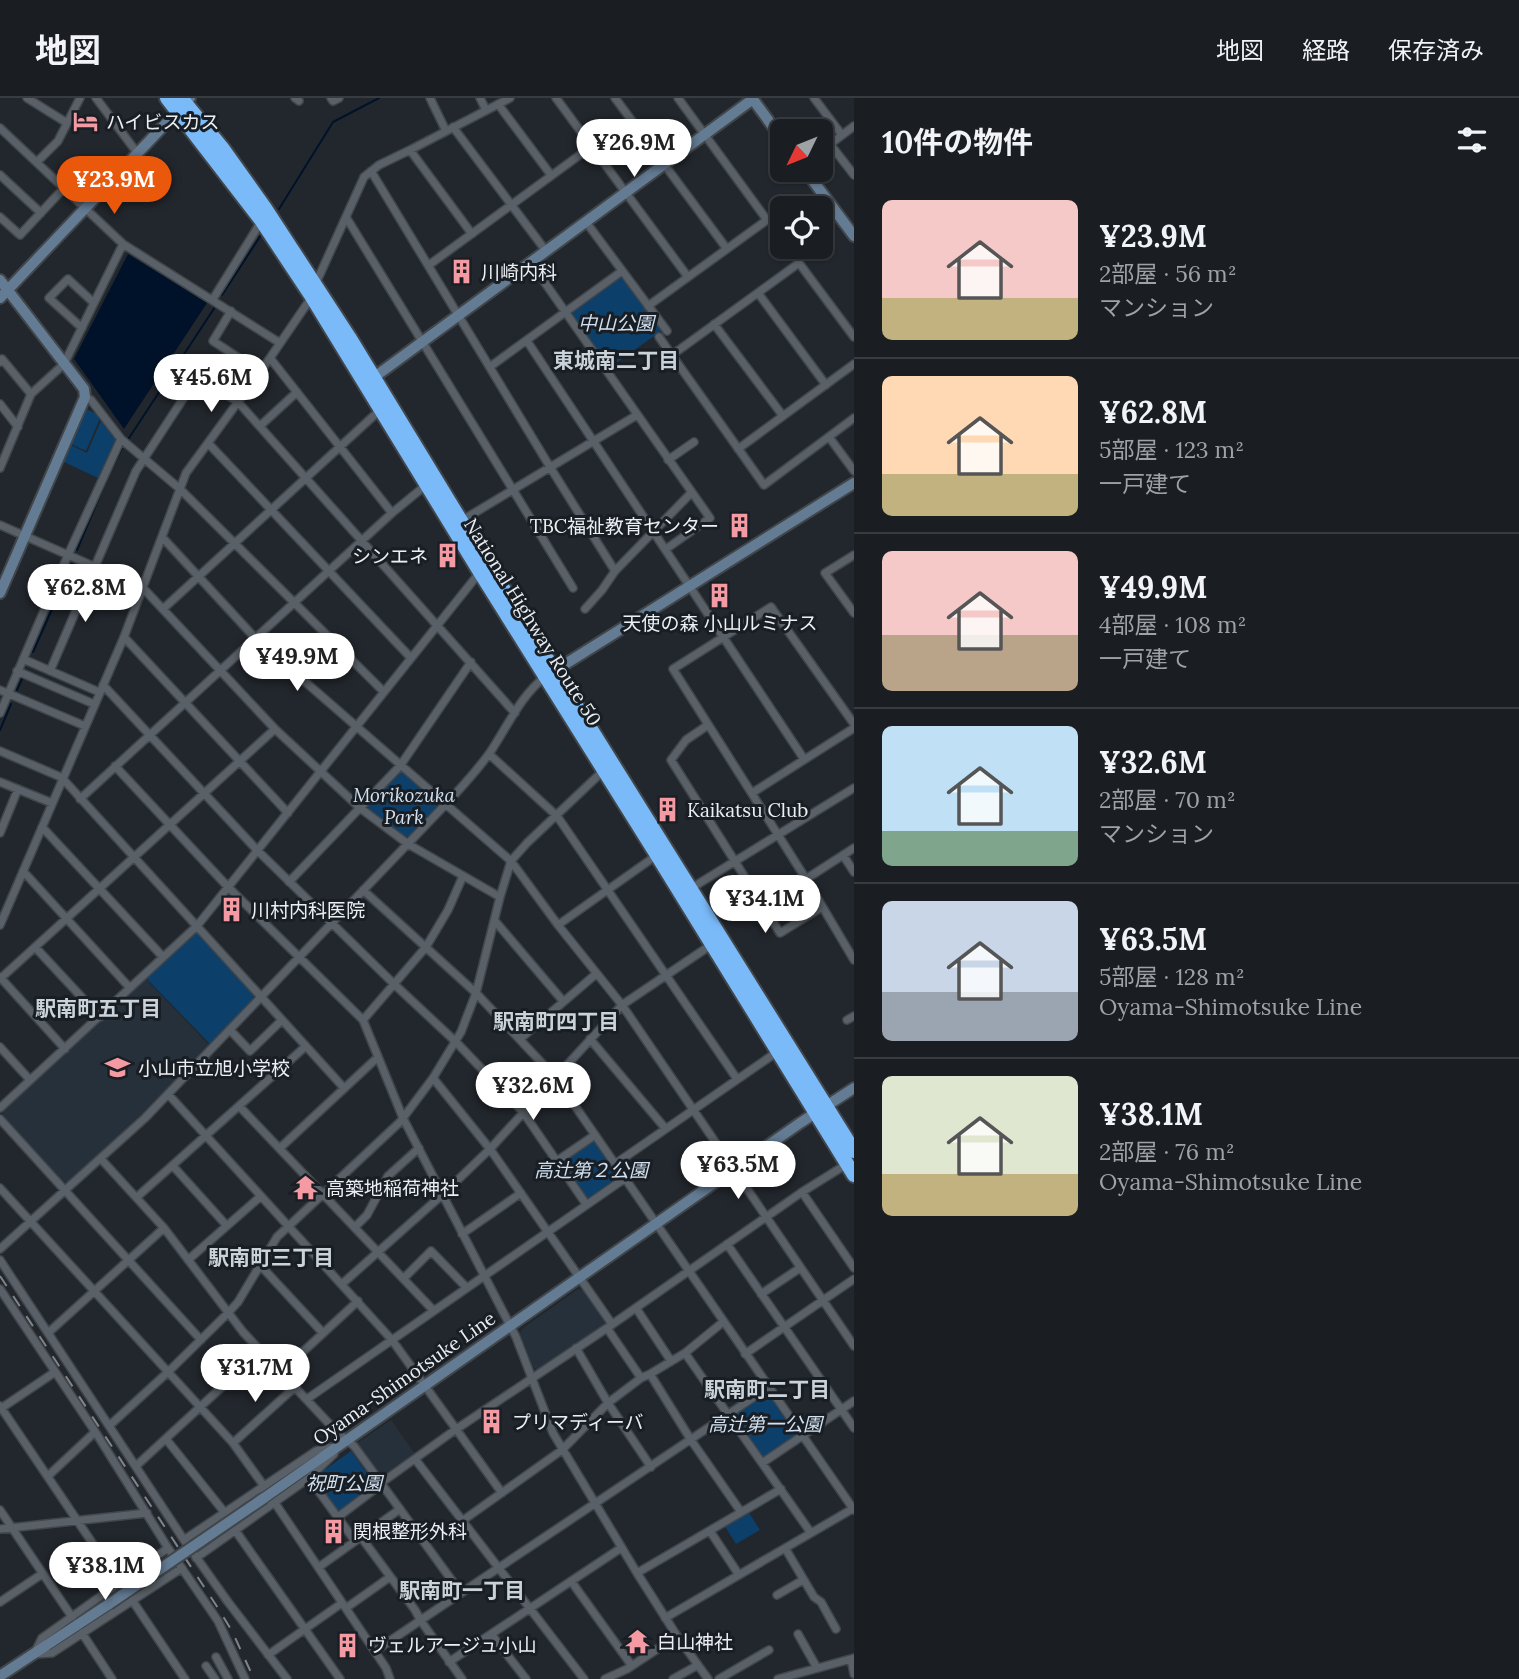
<!DOCTYPE html>
<html lang="ja">
<head>
<meta charset="utf-8">
<style>
  :root { --surface:#1a1d22; --page:#23262a; --text:#f1f3f6; --muted:#9fa2a5; --line:#383b40; --accent:#ea580c }
  body { margin:0; font-family:Lora,"Noto Sans JP",serif; background:var(--page); color:var(--text); height:100vh; display:flex; flex-direction:column; font-size:26px; white-space:nowrap }
  * { box-sizing:border-box; margin:0 }
  p { font-size:23px; color:var(--muted) }
  .icon { flex:none; width:38px; height:38px; fill:none; stroke:currentColor; stroke-width:2; stroke-linecap:round; stroke-linejoin:round }
  .map { position:relative; flex:1; overflow:hidden }
  .details { display:flex; flex-direction:column; background:var(--surface); width:665px }
  .details>* { flex:none }
  .needle { width:46px; rotate:227deg }
  .fabs { position:absolute; left:770px; top:21px; display:grid; gap:14px }
  .fabs a { display:grid; place-items:center; width:63px; height:63px; border-radius:10px; background:var(--surface); box-shadow:0 2px 5px #0004,0 0 0 2px var(--line); font-size:35px }
  .price { position:absolute; translate:-50% -60px; padding:0 16px; border-radius:24px; background:#fff; color:#222; font-size:23px; line-height:46px; filter:drop-shadow(0 2px 4px #0008) }
  .price::after { content:''; position:absolute; left:50%; top:42px; width:21px; height:16px; margin-left:-10px; background:inherit; clip-path:polygon(0 0,100% 0,50% 100%) }
  .price.on { background:var(--accent); color:#fff }
  ul { padding:0; list-style:none }
  li { display:flex; align-items:center; gap:21px; height:175px; padding:0 28px }
  li+li { border-top:2px solid var(--line) }
  li span { display:grid; place-items:center; flex:none; width:196px; height:140px; border-radius:10px; color:#555 }
  li>.icon { margin-inline-start:auto }
  span .icon { width:84px; height:84px; fill:#fffc; stroke-width:1 }
  li b { font-size:30px }
  h2 { display:flex; justify-content:space-between; align-items:center; height:84px; padding:0 28px; font-size:30px }
  header { display:flex; align-items:center; gap:42px; box-sizing:border-box; height:98px; padding:0 35px; background:var(--surface); border-bottom:2px solid var(--line) }
  header strong { font-size:33px }
  nav { display:flex; gap:38px; margin-inline-start:auto; font-size:24px }
  main { display:flex; flex:1; min-height:0 }
  .map>svg:first-child { display:block }
  .built { fill:#26303b }
  .green { fill:#0c3f69 }
  .water { fill:#00122a }
  .lines { fill:none; stroke-linecap:round; stroke-linejoin:round }
  .stream { stroke:#00122a; stroke-width:2 }
  .street-casing { stroke:#41464a; stroke-width:10 }
  .secondary-casing { stroke:#41464a; stroke-width:14 }
  .highway-casing { stroke:#41464a; stroke-width:18 }
  .street { stroke:#596067; stroke-width:7 }
  .secondary { stroke:#637b93; stroke-width:10 }
  .highway { stroke:#7abaf9; stroke-width:14 }
  .rail { stroke:#81858a; stroke-width:2; stroke-dasharray:12 12; stroke-linecap:butt }
  .secondary-bridge-casing { stroke:#41464a; stroke-width:14; stroke-linecap:butt }
  .secondary-bridge { stroke:#637b93; stroke-width:10 }
  .labels { text-anchor:middle; stroke-width:6; stroke-linejoin:round; paint-order:stroke }
  .poi-label { font-size:19px; fill:#ebeff3; stroke:#181e23; text-anchor:start }
  .park-label { font-size:19px; font-style:italic; fill:#d2e0ef; stroke:#181e23 }
  .street-label { font-size:19px; fill:#ebeff3; stroke:#181e23 }
  .neighbourhood-label { font-size:21px; font-weight:bold; fill:#cbd3da; stroke:#181e23 }
</style>
</head>
<body>
<header>
<strong>地図</strong>
<nav><a>地図</a><a>経路</a><a>保存済み</a></nav>
</header>
<main>
<div class="map">
<svg width="854" height="1581" viewBox="0 0 854 1581">
  <rect width="100%" height="100%" fill="#22272d"/>
  <!-- built -->
  <path class="built" d="M 146,881 L 209,947 L 166,993 L 68,1085 L 60,1082 L 2,1019 L 4,1011 Z
    M 578,1191 L 584,1192 L 606,1224 L 603,1228 L 539,1273 L 533,1269 L 520,1235 L 523,1230 Z
    M 391,1322 L 415,1356 L 379,1380 L 356,1346 Z"/>
  <!-- green -->
  <path class="green" d="M 621,177 L 661,233 L 608,271 L 570,218 L 571,214 Z
    M 86,311 L 101,318 L 86,353 L 71,346 Z
    M 102,320 L 117,339 L 98,380 L 62,363 L 69,346 L 87,355 Z
    M 401,672 L 437,704 L 437,709 L 409,738 L 404,739 L 367,710 L 366,708 L 398,673 Z
    M 194,835 L 199,835 L 254,896 L 253,902 L 210,946 L 146,880 Z
    M 595,1039 L 623,1080 L 587,1104 L 558,1063 Z
    M 769,1291 L 801,1337 L 763,1363 L 731,1317 Z
    M 351,1353 L 376,1388 L 339,1415 L 313,1380 Z
    M 748,1413 L 760,1432 L 736,1446 L 724,1427 Z"/>
  <!-- water -->
  <path class="water" d="M 128,156 L 207,205 L 124,331 L 74,261 Z"/>
  <g class="lines">
    <!-- stream -->
    <path class="stream" d="M 279,111 L 333,24 L 379,0
      M 222,197 L 261,137
      M 129,340 L 215,209
      M 77,452 L 108,378 L 122,350
      M 33,554 L 72,466
      M 17,592 L 22,581
      M 0,632 L 11,606"/>
    <defs>
      <path id="street" d="M 27,0 L 67,25
        M 96,0 L 138,56
        M 295,0 L 299,3
        M 331,0 L 333,3 L 339,0
        M 430,0 L 446,33
        M 480,0 L 486,12
        M 556,0 L 688,179
        M 615,0 L 727,151
        M 814,0 L 842,37
        M 498,6 L 551,77
        M 453,29 L 546,153
        M 0,30 L 123,146 L 280,245
        M 830,46 L 854,77
        M 410,52 L 472,136
        M 821,53 L 854,28
        M 37,64 L 58,43 L 80,0
        M 371,73 L 550,369 L 615,473
        M 0,77 L 41,115
        M 0,119 L 20,137 L 64,90
        M 346,119 L 573,490
        M 586,124 L 667,233
        M 531,165 L 710,420 L 666,451
        M 429,167 L 592,48
        M 316,185 L 364,79 L 379,67 L 410,52 L 510,0
        M 758,195 L 826,287
        M 213,201 L 256,132 L 261,122
        M 648,208 L 767,122 L 678,0
        M 231,213 L 213,243 L 260,274
        M 714,226 L 783,318
        M 82,230 L 49,200 L 68,181 L 94,205
        M 659,239 L 764,387 L 854,320
        M 527,243 L 804,661
        M 672,257 L 799,165 L 854,239
        M 270,260 L 392,415
        M 0,264 L 2,261 L 31,296
        M 491,268 L 622,173
        M 85,299 L 91,302 L 121,341 L 180,391 L 384,594
        M 0,306 L 18,329
        M 260,328 L 297,294
        M 829,339 L 854,373
        M 208,345 L 411,560
        M 738,351 L 854,266
        M 668,362 L 694,344
        M 0,370 L 31,296 L 64,266 L 123,146
        M 461,423 L 637,317
        M 0,427 L 143,490 L 275,631 L 360,710 L 408,746 L 500,799
        M 162,439 L 256,541 L 511,763 L 558,827 L 622,907 L 854,1248
        M 854,457 L 825,475 L 854,515
        M 163,511 L 380,312
        M 585,511 L 602,492 L 615,473 L 691,395
        M 124,539 L 288,715
        M 23,561 L 99,594
        M 17,573 L 94,606
        M 50,573 L 136,373 L 198,278 L 238,304 L 515,615
        M 103,587 L 257,752 L 394,886 L 456,944 L 523,1014 L 586,1106
        M 0,592 L 85,628
        M 0,615 L 68,457 L 121,341
        M 854,626 L 771,509 L 673,571 L 806,781 L 854,862
        M 708,627 L 686,642 L 671,662 L 780,835 L 822,809
        M 0,653 L 63,680
        M 489,656 L 557,718 L 737,981
        M 115,668 L 228,789 L 363,922 L 403,1020 L 516,1239 L 553,1335 L 637,1475 L 677,1538 L 708,1581
        M 63,681 L 344,990
        M 0,684 L 52,705
        M 752,695 L 854,630
        M 80,701 L 392,415 L 426,387
        M 42,729 L 163,859
        M 0,735 L 18,691
        M 843,757 L 854,774
        M 23,773 L 130,890
        M 806,781 L 854,750
        M 289,784 L 400,668 L 471,564
        M 690,791 L 854,690
        M 363,792 L 476,895 L 555,979 L 854,1412
        M 495,823 L 563,903
        M 0,827 L 124,539 L 186,375 L 270,260 L 311,200
        M 558,827 L 657,757
        M 35,849 L 100,919
        M 0,879 L 65,951
        M 1,880 L 275,631
        M 363,922 L 426,849 L 448,812 L 463,778
        M 847,922 L 854,918
        M 230,932 L 250,953 L 282,922
        M 520,941 L 596,876
        M 590,941 L 665,1030
        M 0,949 L 30,982
        M 433,980 L 490,1051 L 612,1226
        M 168,996 L 392,1242 L 502,1395
        M 240,1009 L 433,1212
        M 0,1010 L 197,828 L 480,474
        M 0,1021 L 201,1242
        M 280,1050 L 378,959
        M 101,1061 L 164,1130 L 243,1234 L 336,1333 L 354,1348 L 461,1495 L 769,1289
        M 557,1063 L 595,1037
        M 615,1066 L 777,954
        M 173,1068 L 227,1128
        M 0,1090 L 233,1345 L 264,1388
        M 802,1094 L 854,1170
        M 137,1099 L 306,948
        M 355,1129 L 367,1117 L 388,1078 L 419,1050
        M 462,1136 L 521,1095
        M 727,1146 L 854,1330
        M 0,1151 L 145,1020 L 445,707 C 461,690 477,673 491,653 C 507,629 521,597 545,579
        M 0,1162 L 184,1442 L 228,1504 L 287,1581
        M 188,1162 L 261,1098
        M 260,1167 L 323,1235
        M 404,1180 L 431,1153 L 466,1189
        M 342,1186 L 442,1097 L 490,1051 L 622,907 L 711,847
        M 0,1191 L 96,1335 L 168,1450 L 218,1523 L 245,1581
        M 761,1196 L 800,1170
        M 636,1210 L 671,1263
        M 607,1230 L 641,1280
        M 48,1235 L 164,1130
        M 576,1250 L 608,1305 L 651,1369
        M 685,1255 L 811,1435
        M 745,1256 L 854,1181
        M 281,1274 L 358,1203
        M 650,1276 L 691,1342 L 741,1414
        M 307,1301 L 624,1081
        M 0,1308 L 120,1486
        M 0,1311 L 55,1274
        M 109,1328 L 168,1274 L 228,1215 L 238,1204 L 277,1139 L 400,1024 L 433,980 L 461,934 L 476,895 L 500,799 L 511,763 L 527,745 L 603,673
        M 166,1341 L 225,1415
        M 233,1345 L 295,1289
        M 415,1361 L 584,1581
        M 762,1365 L 854,1303
        M 136,1368 L 261,1253
        M 48,1378 L 95,1334
        M 309,1380 L 355,1443
        M 275,1405 L 386,1570 L 390,1581
        M 0,1412 L 72,1519
        M 338,1419 L 379,1388 L 381,1385 L 455,1332 L 607,1230 L 802,1094 L 847,1066
        M 462,1423 L 562,1352 L 608,1305 L 641,1280 L 650,1276 L 685,1255 L 723,1224
        M 0,1431 L 147,1415
        M 235,1432 L 340,1581
        M 710,1433 L 739,1477
        M 361,1439 L 415,1512 L 421,1523 L 462,1581
        M 184,1442 L 316,1353 L 325,1350 L 335,1349 L 334,1356 L 309,1380 L 196,1460
        M 785,1450 L 814,1499 L 821,1504 L 836,1531
        M 319,1469 L 400,1411
        M 637,1475 L 781,1391
        M 571,1483 L 632,1568
        M 777,1497 L 803,1482
        M 132,1502 L 185,1581
        M 0,1504 L 42,1476
        M 346,1510 L 390,1479
        M 665,1520 L 854,1410
        M 82,1535 L 112,1581
        M 491,1536 L 526,1581
        M 798,1536 L 817,1570
        M 375,1553 L 461,1495
        M 35,1554 L 42,1540 L 168,1450
        M 36,1556 L 52,1555 L 182,1470
        M 268,1557 L 342,1505
        M 216,1559 L 228,1581
        M 851,1561 L 854,1576
        M 449,1564 L 621,1450
        M 206,1568 L 215,1581
        M 605,1581 L 627,1571 L 677,1538
        M 673,1581 L 698,1567
        M 719,1581 L 769,1552
        M 778,1581 L 854,1560"/>
      <path id="secondary" d="M 752,0 L 782,41
        M 805,72 L 854,138
        M 0,182 L 84,291 L 85,299 L 0,495
        M 0,200 L 190,0
        M 369,283 L 753,1
        M 551,575 L 854,385
        M 264,1400 L 800,1025 L 854,990
        M 0,1578 L 109,1506"/>
      <path id="highway" d="M 167,0 L 261,122 L 312,199 L 480,474 L 657,757 L 854,1077
        M 181,0 L 223,51 L 265,110 L 349,239 L 461,423 L 854,1053"/>
    </defs>
    <!-- street casing -->
    <use href="#street" class="street-casing"/>
    <!-- secondary casing -->
    <use href="#secondary" class="secondary-casing"/>
    <!-- highway casing -->
    <use href="#highway" class="highway-casing"/>
    <!-- street -->
    <use href="#street" class="street"/>
    <!-- secondary -->
    <use href="#secondary" class="secondary"/>
    <!-- highway -->
    <use href="#highway" class="highway"/>
    <!-- rail -->
    <path class="rail" d="M 0,1178 L 216,1507 L 232,1533 L 254,1581"/>
    <defs>
      <path id="secondary-bridge" d="M 109,1506 L 264,1400"/>
    </defs>
    <!-- secondary-bridge casing -->
    <use href="#secondary-bridge" class="secondary-bridge-casing"/>
    <!-- secondary-bridge -->
    <use href="#secondary-bridge" class="secondary-bridge"/>
  </g>
  <!-- icons -->
  <defs>
    <symbol id="hotel-bare" viewBox="-9 -9 18 18"><path d="M-6-4.5h1.5V1H6V5H4.5V3h-9V5H-6ZM-4 0a1.8 1.8 0 1 1 3.6 0ZM.5 0V-2.5h3Q6-2.5 6 0Z" fill="#f49aa2" stroke="#181e23" stroke-width="2.5" paint-order="stroke"/></symbol>
    <symbol id="building-bare" viewBox="-9 -9 18 18"><path d="M-4-6H4V6H1V3H-1V6H-4ZM-2.5-4.3h1.7v1.8h-1.7ZM.8-4.3h1.7v1.8H.8ZM-2.5-1h1.7V.8h-1.7ZM.8-1h1.7V.8H.8Z" fill="#f49aa2" stroke="#181e23" stroke-width="2.5" paint-order="stroke"/></symbol>
    <symbol id="school-bare" viewBox="-9 -9 18 18"><path d="M0-5L7-2L0 1L-7-2ZM-4 1L0 2.5L4 1V4Q0 6-4 4Z" fill="#f49aa2" stroke="#181e23" stroke-width="2.5" paint-order="stroke"/></symbol>
    <symbol id="temple-bare" viewBox="-9 -9 18 18"><path d="M0-6L5-2H3V0L6.5 2.5H4V6H1.5V3h-3V6H-4V2.5H-6.5L-3 0V-2H-5Z" fill="#f49aa2" stroke="#181e23" stroke-width="2.5" paint-order="stroke"/></symbol>
  </defs>
  <g fill-rule="evenodd">
    <use href="#hotel-bare" x="68" y="6" width="35" height="35"/>
    <use href="#building-bare" x="444" y="156" width="35" height="35"/>
    <use href="#building-bare" x="722" y="410" width="35" height="35"/>
    <use href="#building-bare" x="430" y="440" width="35" height="35"/>
    <use href="#building-bare" x="702" y="480" width="35" height="35"/>
    <use href="#building-bare" x="650" y="694" width="35" height="35"/>
    <use href="#building-bare" x="214" y="794" width="35" height="35"/>
    <use href="#school-bare" x="100" y="952" width="35" height="35"/>
    <use href="#temple-bare" x="288" y="1072" width="35" height="35"/>
    <use href="#building-bare" x="474" y="1306" width="35" height="35"/>
    <use href="#building-bare" x="316" y="1416" width="35" height="35"/>
    <use href="#temple-bare" x="620" y="1526" width="35" height="35"/>
    <use href="#building-bare" x="330" y="1530" width="35" height="35"/>
  </g>
  <g class="labels">
    <!-- poi labels -->
    <g class="poi-label">
      <text x="106" y="31">ハイビスカス</text>
      <text x="481" y="181">川崎内科</text>
      <text x="719" y="435" text-anchor="end">TBC福祉教育センター</text>
      <text x="428" y="465" text-anchor="end">シンエネ</text>
      <text x="720" y="532" text-anchor="middle">天使の森 小山ルミナス</text>
      <text x="687" y="719">Kaikatsu Club</text>
      <text x="251" y="819">川村内科医院</text>
      <text x="138" y="977">小山市立旭小学校</text>
      <text x="326" y="1097">高築地稲荷神社</text>
      <text x="512" y="1331">プリマディーバ</text>
      <text x="353" y="1440">関根整形外科</text>
      <text x="657" y="1551">白山神社</text>
      <text x="368" y="1554">ヴェルアージュ小山</text>
    </g>
    <!-- park labels -->
    <g class="park-label">
      <text x="616" y="232">中山公園</text>
      <text x="404" y="704">Morikozuka<tspan x="404" dy="22">Park</tspan></text>
      <text x="591" y="1079">高辻第２公園</text>
      <text x="765" y="1333">高辻第一公園</text>
      <text x="344" y="1392">祝町公園</text>
    </g>
    <!-- street labels -->
    <g class="street-label">
      <text transform="translate(533 524) rotate(58)" y="7">National Highway Route 50</text>
      <text transform="translate(404 1280) rotate(-35)" y="7">Oyama-Shimotsuke Line</text>
    </g>
    <!-- neighbourhood labels -->
    <g class="neighbourhood-label">
      <text x="616" y="270">東城南二丁目</text>
      <text x="98" y="918">駅南町五丁目</text>
      <text x="556" y="931">駅南町四丁目</text>
      <text x="271" y="1167">駅南町三丁目</text>
      <text x="767" y="1299">駅南町二丁目</text>
      <text x="462" y="1500">駅南町一丁目</text>
    </g>
  </g>
</svg>
<div class="fabs">
<a><svg class="needle" viewBox="-14 -14 28 28"><path d="M0-13l5 13h-10z" fill="#e53935"/><path d="M0 13l5-13h-10z" fill="#9fa2a5"/></svg></a>
<a><svg class="icon" aria-label="locate" viewBox="0 0 24 24"><circle cx="12" cy="12" r="6"/><path d="M12 2v4M12 18v4M2 12h4M18 12h4"/></svg></a>
</div>
<b class="price" style="left:634px;top:81px">¥26.9M</b>
<b class="price on" style="left:114px;top:118px">¥23.9M</b>
<b class="price" style="left:211px;top:316px">¥45.6M</b>
<b class="price" style="left:85px;top:526px">¥62.8M</b>
<b class="price" style="left:297px;top:595px">¥49.9M</b>
<b class="price" style="left:765px;top:837px">¥34.1M</b>
<b class="price" style="left:533px;top:1024px">¥32.6M</b>
<b class="price" style="left:738px;top:1103px">¥63.5M</b>
<b class="price" style="left:255px;top:1306px">¥31.7M</b>
<b class="price" style="left:105px;top:1504px">¥38.1M</b>
</div>
<section class="details">
<h2>10件の物件<svg class="icon" aria-label="filters" viewBox="0 0 24 24"><path d="M4 7h16M4 17h16"/><circle cx="9" cy="7" r="2"/><circle cx="15" cy="17" r="2"/></svg></h2>
<ul>
<li><span style="background:linear-gradient(#f6c9c9 70%,#c2b280 0)"><svg class="icon" aria-label="home" viewBox="0 0 24 24"><path d="M3 11l9-7 9 7M6 9v11h12V9"/></svg></span><div><b>¥23.9M</b><p>2部屋 · 56 m²</p><p>マンション</p></div></li>
<li><span style="background:linear-gradient(#ffd9b3 70%,#c2b280 0)"><svg class="icon" aria-label="home" viewBox="0 0 24 24"><path d="M3 11l9-7 9 7M6 9v11h12V9"/></svg></span><div><b>¥62.8M</b><p>5部屋 · 123 m²</p><p>一戸建て</p></div></li>
<li><span style="background:linear-gradient(#f6c9c9 60%,#b9a48a 0)"><svg class="icon" aria-label="home" viewBox="0 0 24 24"><path d="M3 11l9-7 9 7M6 9v11h12V9"/></svg></span><div><b>¥49.9M</b><p>4部屋 · 108 m²</p><p>一戸建て</p></div></li>
<li><span style="background:linear-gradient(#bfe0f5 75%,#7fa58c 0)"><svg class="icon" aria-label="home" viewBox="0 0 24 24"><path d="M3 11l9-7 9 7M6 9v11h12V9"/></svg></span><div><b>¥32.6M</b><p>2部屋 · 70 m²</p><p>マンション</p></div></li>
<li><span style="background:linear-gradient(#c9d6e8 65%,#9aa5b1 0)"><svg class="icon" aria-label="home" viewBox="0 0 24 24"><path d="M3 11l9-7 9 7M6 9v11h12V9"/></svg></span><div><b>¥63.5M</b><p>5部屋 · 128 m²</p><p>Oyama-Shimotsuke Line</p></div></li>
<li><span style="background:linear-gradient(#dfe7d0 70%,#c2b280 0)"><svg class="icon" aria-label="home" viewBox="0 0 24 24"><path d="M3 11l9-7 9 7M6 9v11h12V9"/></svg></span><div><b>¥38.1M</b><p>2部屋 · 76 m²</p><p>Oyama-Shimotsuke Line</p></div></li>
</ul>
</section>
</main>
</body>
</html>
